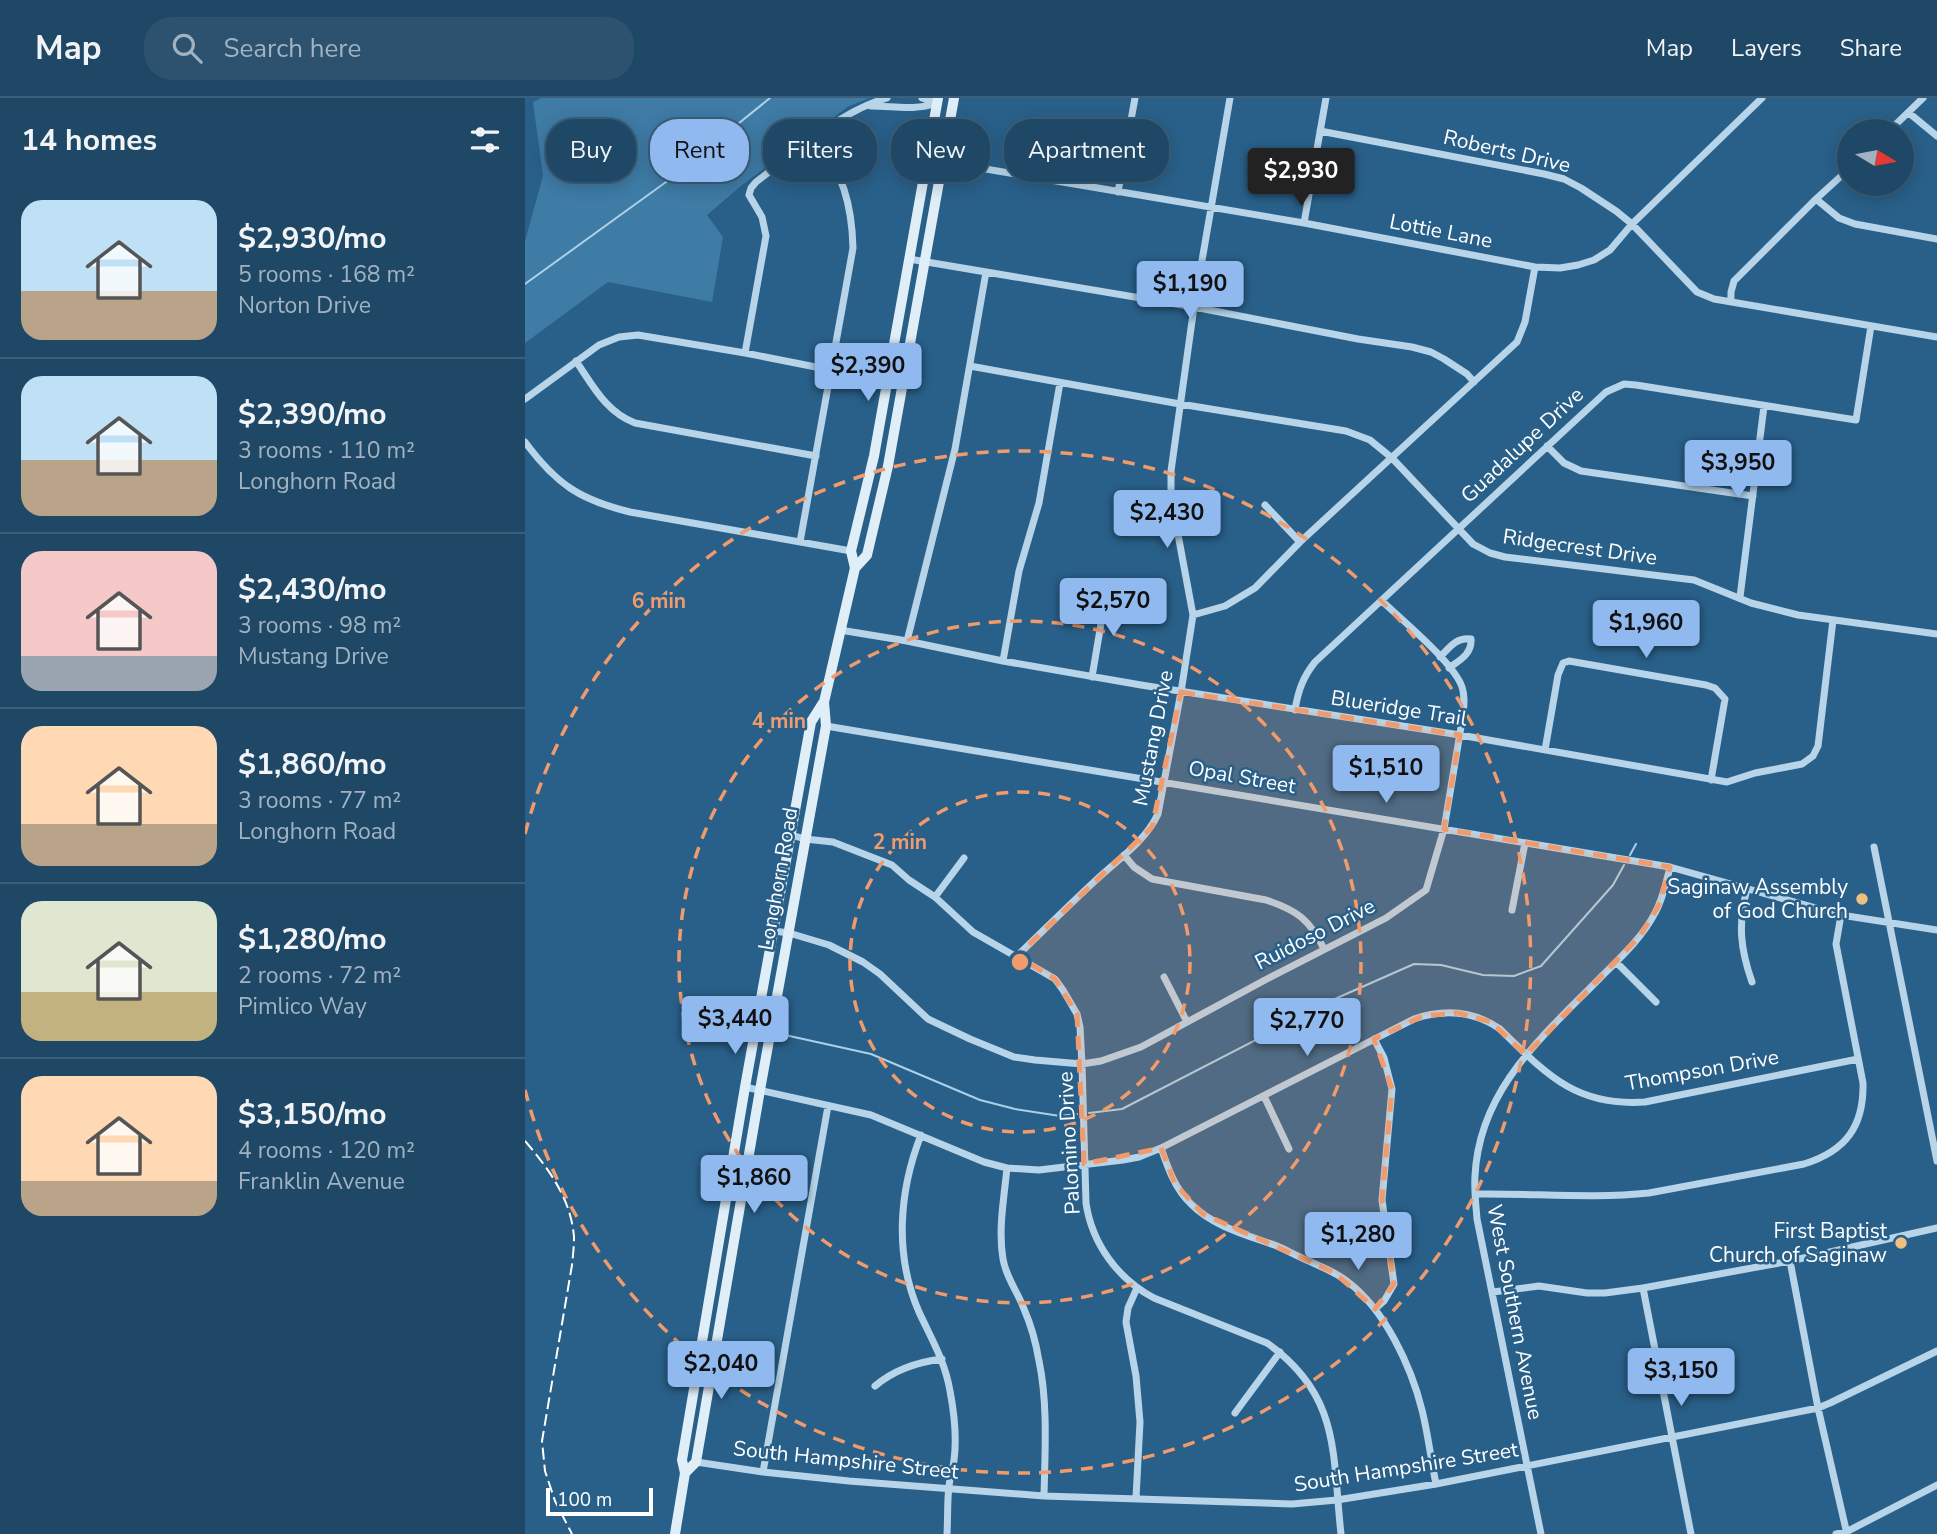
<!DOCTYPE html>
<html lang="en">
<head>
<meta charset="utf-8">
<style>
  :root { --surface:#1f4867; --page:#2c5270; --text:#f1f3f6; --muted:#a1b2c0; --line:#3c607b; --accent:#90b9f0 }
  body { margin:0; font-family:"Nunito Sans",sans-serif; background:var(--page); color:var(--text); height:100vh; display:flex; flex-direction:column; font-size:26px; white-space:nowrap }
  * { box-sizing:border-box; margin:0 }
  p { font-size:23px; color:var(--muted) }
  .icon { flex:none; width:38px; height:38px; fill:none; stroke:currentColor; stroke-width:2; stroke-linecap:round; stroke-linejoin:round }
  .map { position:relative; flex:1; overflow:hidden }
  .panel { display:flex; flex-direction:column; background:var(--surface); width:525px }
  .panel>* { flex:none }
  .top-card { position:absolute; left:21px; top:21px; width:665px; height:63px; display:flex; gap:14px }
  .needle { width:46px; rotate:100deg }
  .controls { position:absolute; left:1312px; top:21px; display:grid; gap:14px }
  .controls a { display:grid; place-items:center; width:77px; height:77px; border-radius:50%; background:var(--surface); box-shadow:0 4px 18px #0003,0 0 0 2px var(--line); font-size:35px }
  .scale { position:absolute; left:21px; bottom:18px; width:107px; box-sizing:border-box; padding-left:7px; border:4px solid #fff; border-top:0; font-size:19px; line-height:24px; white-space:nowrap; color:#fff; -webkit-text-stroke:5px #296089; paint-order:stroke }
  .price { position:absolute; translate:-50% -60px; padding:0 16px; border-radius:7px; background:var(--accent); color:#111; font-size:23px; line-height:46px; filter:drop-shadow(0 2px 4px #0008) }
  .price::after { content:''; position:absolute; left:50%; top:42px; width:21px; height:16px; margin-left:-10px; background:inherit; clip-path:polygon(0 0,100% 0,50% 100%) }
  .price.active { background:#222; color:#fff }
  ul { padding:0; list-style:none }
  li { display:flex; align-items:center; gap:21px; height:175px; padding:0 21px }
  li+li { border-top:2px solid var(--line) }
  li span { display:grid; place-items:center; flex:none; width:196px; height:140px; border-radius:21px; color:#555 }
  li>.icon { margin-inline-start:auto }
  span .icon { width:84px; height:84px; fill:#fffc; stroke-width:1 }
  li b { font-size:30px }
  h2 { display:flex; justify-content:space-between; align-items:center; height:84px; padding:0 21px; font-size:30px }
  .pill { padding:0 24px; border-radius:28px; background:var(--surface); box-shadow:0 4px 18px #0003,0 0 0 2px var(--line); font-size:24px; line-height:63px }
  .pill.active { background:var(--accent); color:#111 }
  header { display:flex; align-items:center; gap:42px; box-sizing:border-box; height:98px; padding:0 35px; background:var(--surface); border-bottom:2px solid var(--line) }
  header strong { font-size:33px }
  nav { display:flex; gap:38px; margin-inline-start:auto; font-size:24px }
  .search { width:490px; height:63px; background:var(--page); display:flex; align-items:center; gap:18px; box-sizing:border-box; padding:0 24px; border-radius:28px; color:var(--muted); font-size:26px }
  main { display:flex; flex:1; min-height:0 }
  .map>svg:first-child { display:block }
  .green { fill:#3e7ba5 }
  .lines { fill:none; stroke-linecap:round; stroke-linejoin:round }
  .stream { stroke:#abd1e9; stroke-width:2 }
  .minor { stroke:#b7d4e9; stroke-width:7 }
  .secondary { stroke:#e0eef8; stroke-width:10 }
  .rail { stroke:#fff; stroke-width:2; stroke-dasharray:12 5; stroke-linecap:butt }
  .marked { fill:#f19b6d; fill-opacity:0.2; stroke:#f19b6d; stroke-width:5; stroke-dasharray:14 9; stroke-linejoin:round }
  .ring { fill:none; stroke:#f19b6d; stroke-width:3.5; stroke-dasharray:12 9 }
  .poi-dot { fill:#f0bf7e; stroke:#296089; stroke-width:2.5 }
  .labels { text-anchor:middle; stroke-width:5; stroke-linejoin:round; paint-order:stroke }
  .street-label { font-size:21px; fill:#fff; stroke:#296089 }
  .poi-label { font-size:21px; fill:#fff; stroke:#296089; text-anchor:end }
  .centre { fill:#f19b6d; stroke:#296089; stroke-width:3.5 }
  .ring-label { font-size:21px; text-anchor:middle; font-weight:bold; fill:#f19b6d; stroke:#296089; stroke-width:5; stroke-linejoin:round; paint-order:stroke }
</style>
</head>
<body>
<header>
<strong>Map</strong>
<div class="search"><svg class="icon" aria-label="search" viewBox="0 0 24 24"><circle cx="10" cy="10" r="6"/><path d="M15 15l6 6"/></svg>Search here</div>
<nav><a>Map</a><a>Layers</a><a>Share</a></nav>
</header>
<main>
<section class="panel">
<h2>14 homes<svg class="icon" aria-label="filters" viewBox="0 0 24 24"><path d="M4 7h16M4 17h16"/><circle cx="9" cy="7" r="2"/><circle cx="15" cy="17" r="2"/></svg></h2>
<ul>
<li><span style="background:linear-gradient(#bfe0f5 65%,#b9a48a 0)"><svg class="icon" aria-label="home" viewBox="0 0 24 24"><path d="M3 11l9-7 9 7M6 9v11h12V9"/></svg></span><div><b>$2,930/mo</b><p>5 rooms · 168 m²</p><p>Norton Drive</p></div></li>
<li><span style="background:linear-gradient(#bfe0f5 60%,#b9a48a 0)"><svg class="icon" aria-label="home" viewBox="0 0 24 24"><path d="M3 11l9-7 9 7M6 9v11h12V9"/></svg></span><div><b>$2,390/mo</b><p>3 rooms · 110 m²</p><p>Longhorn Road</p></div></li>
<li><span style="background:linear-gradient(#f6c9c9 75%,#9aa5b1 0)"><svg class="icon" aria-label="home" viewBox="0 0 24 24"><path d="M3 11l9-7 9 7M6 9v11h12V9"/></svg></span><div><b>$2,430/mo</b><p>3 rooms · 98 m²</p><p>Mustang Drive</p></div></li>
<li><span style="background:linear-gradient(#ffd9b3 70%,#b9a48a 0)"><svg class="icon" aria-label="home" viewBox="0 0 24 24"><path d="M3 11l9-7 9 7M6 9v11h12V9"/></svg></span><div><b>$1,860/mo</b><p>3 rooms · 77 m²</p><p>Longhorn Road</p></div></li>
<li><span style="background:linear-gradient(#dfe7d0 65%,#c2b280 0)"><svg class="icon" aria-label="home" viewBox="0 0 24 24"><path d="M3 11l9-7 9 7M6 9v11h12V9"/></svg></span><div><b>$1,280/mo</b><p>2 rooms · 72 m²</p><p>Pimlico Way</p></div></li>
<li><span style="background:linear-gradient(#ffd9b3 75%,#b9a48a 0)"><svg class="icon" aria-label="home" viewBox="0 0 24 24"><path d="M3 11l9-7 9 7M6 9v11h12V9"/></svg></span><div><b>$3,150/mo</b><p>4 rooms · 120 m²</p><p>Franklin Avenue</p></div></li>
</ul>
</section>
<div class="map">
<svg width="1412" height="1436" viewBox="0 0 1412 1436">
  <rect width="100%" height="100%" fill="#296089"/>
  <!-- green -->
  <path class="green" d="M 16,0 L 345,0 L 324,8 L 217,87 L 182,117 L 198,139 L 187,204 L 83,184 L 0,245 L 0,143 L 18,78 L 8,4 Z"/>
  <g class="lines">
    <!-- stream -->
    <path class="stream" d="M 0,186 L 141,84 L 245,0
      M 1105,757 L 1111,746
      M 260,937 L 346,956 L 455,1002 L 490,1011 L 535,1018 L 552,1016
      M 564,1015 L 597,1011 L 812,900 L 889,866 L 916,867 L 958,877 L 989,878 L 1016,868 L 1088,787 L 1099,767"/>
    <!-- minor -->
    <path class="minor" d="M 397,0 L 411,5
      M 346,8 C 369,8 389,13 412,5
      M 1384,15 L 1412,38
      M 795,33 L 1019,76 L 1039,81 L 1056,90 L 1091,113 L 1107,126 L 1172,194 L 1189,201 L 1412,239
      M 1364,33 L 1398,0
      M 402,61 L 779,125 L 1010,169 L 1035,170 L 1053,167 L 1069,162 L 1085,152 L 1107,126 L 1237,0
      M 593,94 L 610,0
      M 1291,101 L 1314,120 L 1330,126 L 1412,141
      M 779,125 L 801,0
      M 384,161 L 669,209 L 833,241 L 887,249 L 906,254 L 919,261 L 942,276 L 949,284
      M 1206,204 L 1206,194 L 1209,183 L 1291,101 L 1325,70
      M 220,255 L 241,138 L 237,119 L 224,97 L 226,90 L 231,84 C 270,55 315,13 362,0
      M 51,263 C 68,288 81,314 110,325 L 291,358
      M 445,268 L 655,306 L 821,333 L 845,342 L 867,360 L 948,446 L 965,455 L 980,459 L 1169,482 L 1226,505 L 1273,517 L 1412,536
      M 0,301 L 74,247 L 94,239 L 113,237 L 220,255 L 306,272
      M 0,344 C 31,386 55,402 105,414 L 326,453
      M 1022,348 L 1039,365 L 1056,373 L 1228,398
      M 740,407 L 775,444
      M 275,444 L 328,150 C 327,109 318,71 289,41
      M 1215,499 L 1239,308
      M 668,517 L 700,508 L 730,490 L 775,444 L 992,244 L 1000,224 L 1010,169
      M 315,532 L 382,543 L 478,563 L 616,587 L 935,637 L 1202,684 L 1230,675 L 1277,666 L 1288,658 L 1293,648 L 1308,522
      M 382,543 L 430,351 L 461,174
      M 915,559 C 925,549 931,539 946,541 C 947,556 935,562 924,570
      M 478,563 L 494,473 L 514,405 L 535,285
      M 567,579 L 581,496
      M 770,612 C 773,593 778,579 790,564 L 1081,294 L 1099,286 L 1111,287 L 1331,322 L 1346,228
      M 301,628 L 1145,769 L 1316,817 L 1412,832
      M 1020,652 L 1033,577 L 1038,565 L 1044,563 L 1181,587 L 1190,590 L 1200,601 L 1186,682
      M 266,737 L 280,741 L 308,744 L 367,767 L 384,782 L 410,799 L 448,834 L 518,874 L 530,881 L 538,892 L 552,916 L 555,929 L 557,966 L 561,1105 C 567,1146 593,1181 629,1200 L 742,1245 C 816,1298 807,1355 816,1436
      M 1349,749 L 1412,1063
      M 599,757 L 609,769 L 627,781 L 741,802 C 772,812 785,822 799,851
      M 1222,791 C 1213,826 1215,850 1227,884
      M 410,799 L 439,760
      M 987,812 L 1000,745
      M 249,833 L 264,835 L 304,847 L 338,864 L 355,876 L 403,921 L 445,941 L 489,959 L 510,962 L 557,966 L 576,963 L 616,949 L 740,882 L 861,820 L 901,792 L 919,731 L 938,617 C 939,607 940,598 937,589 C 929,565 877,522 857,503
      M 492,858 C 518,833 544,807 570,783 C 592,762 620,744 633,716 L 656,594 L 668,517 L 649,415 L 646,394 L 646,373 L 669,209 L 705,0
      M 1091,864 L 1131,904
      M 639,879 L 662,924
      M 849,941 L 859,960 L 867,991 L 857,1102 L 869,1186 L 859,1203 L 850,1211
      M 220,989 L 346,1017 L 459,1064 L 482,1070 L 514,1072 L 598,1062 L 614,1059 L 636,1050 L 889,921 C 919,911 949,913 975,931 C 1021,976 1051,1009 1120,1004 L 1333,961
      M 739,998 L 764,1051
      M 396,1037 C 374,1093 369,1157 394,1214 C 406,1240 420,1263 425,1293 C 429,1314 432,1340 429,1362 C 428,1371 425,1379 424,1388 C 422,1404 423,1420 422,1436
      M 636,1050 C 643,1070 650,1091 666,1106 C 689,1129 722,1137 752,1148 C 763,1153 774,1159 786,1164 C 799,1170 812,1175 823,1184 C 860,1212 886,1268 897,1312 C 903,1336 906,1362 911,1386
      M 482,1070 C 479,1100 473,1132 478,1161 C 481,1180 493,1194 499,1211 C 506,1227 511,1245 514,1263 C 523,1305 520,1354 519,1398
      M 950,1096 C 1008,1095 1067,1101 1124,1095 L 1279,1066 C 1321,1053 1339,1028 1338,985 L 1311,846 L 1316,817
      M 1265,1163 L 1293,1310 L 1322,1436
      M 1118,1190 L 1166,1436
      M 968,1194 L 1014,1188 L 1062,1195 L 1080,1195 L 1118,1190 L 1265,1163 L 1412,1130
      M 350,1288 C 369,1272 392,1264 417,1261
      M 710,1315 L 755,1254
      M 171,1364 L 238,1374 L 324,1383 L 519,1398 L 767,1406 L 812,1402 L 911,1386 L 1293,1310 L 1305,1305 L 1412,1253
      M 238,1374 L 303,1008
      M 611,1400 L 615,1324 L 611,1278 L 601,1224 L 603,1210 L 612,1190
      M 1016,1436 L 952,1121 C 951,1107 949,1093 950,1078 C 954,991 1018,938 1075,880 C 1095,860 1117,840 1130,815 C 1138,801 1141,785 1145,769
      M 1311,1436 L 1321,1434 L 1412,1387"/>
    <!-- secondary -->
    <path class="secondary" d="M 330,470 L 342,457 L 363,368 L 429,0
      M 160,1375 L 171,1364 L 235,992 L 301,628 L 299,604 L 330,470 L 326,453 L 349,358 L 413,0
      M 150,1436 L 160,1375 L 157,1362 L 220,989 L 286,624 L 298,605"/>
    <!-- rail -->
    <path class="rail" d="M 0,1043 C 24,1071 46,1101 49,1139 C 49,1148 48,1158 47,1167 L 17,1343 L 20,1373 L 30,1403 L 47,1436"/>
  </g>
  <!-- marked area -->
  <path class="marked" d="M 656,594 L 935,637 L 919,731 L 1145,769 L 1134,807 L 1115,838 L 1001,957 L 966,924 L 933,915 L 898,918 L 849,941 L 867,991 L 857,1102 L 869,1186 L 850,1211 L 810,1175 L 678,1116 L 650,1086 L 636,1050 L 559,1066 L 552,916 L 530,881 L 492,858 L 627,729 Z"/>
  <!-- distance rings -->
  <g class="ring">
    <circle cx="495" cy="864" r="170"/>
    <circle cx="495" cy="864" r="341"/>
    <path d="M0 736A511 511 0 1 1 0 992"/>
  </g>
  <!-- markers -->
  <g class="poi-dot">
    <circle cx="1337" cy="801" r="7"/>
    <circle cx="1376" cy="1145" r="7"/>
  </g>
  <g class="labels">
    <!-- street labels -->
    <g class="street-label">
      <text transform="translate(982 53) rotate(13)" y="7">Roberts Drive</text>
      <text transform="translate(916 133) rotate(11)" y="7">Lottie Lane</text>
      <text transform="translate(997 347) rotate(-43)" y="7">Guadalupe Drive</text>
      <text transform="translate(1055 449) rotate(8)" y="7">Ridgecrest Drive</text>
      <text transform="translate(874 610) rotate(9)" y="7">Blueridge Trail</text>
      <text transform="translate(628 640) rotate(-79)" y="7">Mustang Drive</text>
      <text transform="translate(717 679) rotate(10)" y="7">Opal Street</text>
      <text transform="translate(253 781) rotate(-80)" y="7">Longhorn Road</text>
      <text transform="translate(790 836) rotate(-27)" y="7">Ruidoso Drive</text>
      <text transform="translate(1177 972) rotate(-10)" y="7">Thompson Drive</text>
      <text transform="translate(544 1045) rotate(-93)" y="7">Palomino Drive</text>
      <text transform="translate(990 1214) rotate(79)" y="7">West Southern Avenue</text>
      <text transform="translate(321 1362) rotate(6)" y="7">South Hampshire Street</text>
      <text transform="translate(881 1369) rotate(-9)" y="7">South Hampshire Street</text>
    </g>
    <!-- poi labels -->
    <g class="poi-label">
      <text x="1323" y="796">Saginaw Assembly<tspan x="1323" dy="24">of God Church</tspan></text>
      <text x="1362" y="1140">First Baptist<tspan x="1362" dy="24">Church of Saginaw</tspan></text>
    </g>
  </g>
  <circle cx="495" cy="864" r="10" class="centre"/>
  <g class="ring-label">
    <text x="134" y="510">6 min</text>
    <text x="254" y="630">4 min</text>
    <text x="375" y="751">2 min</text>
  </g>
</svg>
<div class="controls">
<a><svg class="needle" viewBox="-14 -14 28 28"><path d="M0-13l5 13h-10z" fill="#e53935"/><path d="M0 13l5-13h-10z" fill="#a1b2c0"/></svg></a>
</div>
<div class="scale">100 m</div>
<b class="price active" style="left:776px;top:110px">$2,930</b>
<b class="price" style="left:665px;top:223px">$1,190</b>
<b class="price" style="left:343px;top:305px">$2,390</b>
<b class="price" style="left:1213px;top:402px">$3,950</b>
<b class="price" style="left:642px;top:452px">$2,430</b>
<b class="price" style="left:588px;top:540px">$2,570</b>
<b class="price" style="left:1121px;top:562px">$1,960</b>
<b class="price" style="left:861px;top:707px">$1,510</b>
<b class="price" style="left:210px;top:958px">$3,440</b>
<b class="price" style="left:782px;top:960px">$2,770</b>
<b class="price" style="left:229px;top:1117px">$1,860</b>
<b class="price" style="left:833px;top:1174px">$1,280</b>
<b class="price" style="left:196px;top:1303px">$2,040</b>
<b class="price" style="left:1156px;top:1310px">$3,150</b>
<div class="top-card">
<a class="pill">Buy</a>
<a class="pill active">Rent</a>
<a class="pill">Filters</a>
<a class="pill">New</a>
<a class="pill">Apartment</a>
</div>
</div>
</main>
</body>
</html>
